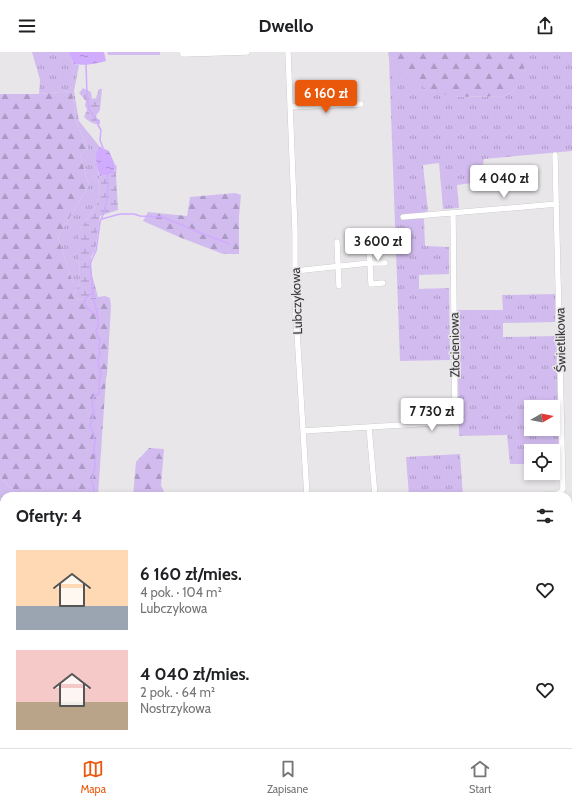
<!DOCTYPE html>
<html lang="pl">
<head>
<meta charset="utf-8">
<style>
  :root { --surface:#fff; --page:#f2f2f2; --text:#202124; --muted:#757577; --line:#e0e0e0; --accent:#ea580c }
  body { margin:0; font-family:Cabin,sans-serif; background:var(--page); color:var(--text); height:100vh; display:flex; flex-direction:column; font-size:15px; white-space:nowrap }
  * { box-sizing:border-box; margin:0 }
  p { font-size:13px; color:var(--muted) }
  .icon { flex:none; width:22px; height:22px; fill:none; stroke:currentColor; stroke-width:2; stroke-linecap:round; stroke-linejoin:round }
  .map { position:relative; flex:1; overflow:hidden }
  .details { position:absolute; left:0px; top:440px; width:572px; height:256px; display:flex; flex-direction:column; background:var(--surface); border-radius:12px 12px 0 0; box-shadow:0 2px 6px #0003 }
  .details>* { flex:none }
  .needle { width:26px; rotate:81deg }
  .controls { position:absolute; left:524px; top:348px; display:grid; gap:8px }
  .controls a { display:grid; place-items:center; width:36px; height:36px; border-radius:0px; background:var(--surface); box-shadow:0 2px 6px #0003; font-size:20px }
  .price { position:absolute; translate:-50% -34px; padding:0 9px; border-radius:4px; background:#fff; color:#222; font-size:13px; line-height:26px; filter:drop-shadow(0 1px 2px #0008) }
  .price::after { content:''; position:absolute; left:50%; top:24px; width:12px; height:9px; margin-left:-6px; background:inherit; clip-path:polygon(0 0,100% 0,50% 100%) }
  .price.active { background:var(--accent); color:#fff }
  ul { padding:0; list-style:none }
  li { display:flex; align-items:center; gap:12px; height:100px; padding:0 16px }
  li span { display:grid; place-items:center; flex:none; width:112px; height:80px; border-radius:0px; color:#555 }
  li>.icon { margin-inline-start:auto }
  span .icon { width:48px; height:48px; fill:#fffc; stroke-width:1 }
  li b { font-size:17px }
  h2 { display:flex; justify-content:space-between; align-items:center; height:48px; padding:0 16px; font-size:17px }
  header { display:flex; justify-content:space-between; align-items:center; height:52px; padding:0 16px; background:var(--surface); font-size:18px; font-weight:700 }
  .menu { display:flex; justify-content:space-around; align-items:center; height:56px; border-top:1px solid var(--line); background:var(--surface); font-size:11px; color:var(--muted) }
  .menu a { display:grid; justify-items:center; gap:2px }
  .menu .active { color:var(--accent) }
  .map>svg:first-child { display:block }
  .grass { fill:url(#grass-tufts); fill-rule:evenodd }
  .forest { fill:url(#forest-firs) }
  .wetland { fill:url(#wetland-marsh) }
  .water { fill:url(#water-ripples) }
  .lines { fill:none; stroke-linecap:round; stroke-linejoin:round }
  .stream { stroke:#d1abfe; stroke-width:1.5 }
  .minor-casing { stroke:#bab9bc; stroke-width:6 }
  .minor { stroke:#fff; stroke-width:5.5 }
  .labels { text-anchor:middle; stroke-width:3; stroke-linejoin:round; paint-order:stroke }
  .street-label { font-size:13px; fill:#383738; stroke:#e8e6e9 }
</style>
</head>
<body>
<header><svg class="icon" aria-label="menu" viewBox="0 0 24 24"><path d="M4 6h16M4 12h16M4 18h16"/></svg>Dwello<svg class="icon" aria-label="share" viewBox="0 0 24 24"><path d="M12 15V3M7 8l5-5 5 5M5 13v7h14v-7"/></svg></header>
<div class="map">
<svg width="572" height="696" viewBox="0 0 572 696">
  <defs>
    <pattern id="grass-tufts" width="24" height="20" patternUnits="userSpaceOnUse"><rect width="24" height="20" fill="#d2bcef"/><path d="M3 7l-1-3M5 7V3M7 7l1-3M15 17l-1-3M17 17v-4M19 17l1-3" fill="none" stroke="#ab9ac3"/></pattern>
    <pattern id="forest-firs" width="22" height="20" patternUnits="userSpaceOnUse"><rect width="22" height="20" fill="#d2bcef"/><path d="M5 1l3.5 6h-7zM16 11l3.5 6h-7z" fill="#ab9ac3"/></pattern>
    <pattern id="wetland-marsh" width="20" height="14" patternUnits="userSpaceOnUse"><rect width="20" height="14" fill="#d2bcef"/><path d="M1 5h8M5 5V1M11 12h8M15 12V8" fill="none" stroke="#ab9ac3"/></pattern>
    <pattern id="water-ripples" width="26" height="14" patternUnits="userSpaceOnUse"><rect width="26" height="14" fill="#d1abfe"/><path d="M2 4q2-2 4 0t4 0M15 11q2-2 4 0t4 0" fill="none" stroke="#ab8ccf"/></pattern>
  </defs>
  <rect width="100%" height="100%" fill="#e8e6e9"/>
  <!-- grass -->
  <path class="grass" d="M 32,0 L 68,0 L 74,12 L 79,13 L 74,39 L 79,69 L 100,95 C 94,102 98,113 98,121 L 100,124 L 98,128 L 100,138 L 96,154 L 79,179 L 80,230 L 73,244 L 73,231 L 58,185 L 89,133 L 80,103 L 88,97 L 76,69 L 72,39 L 39,42 L 40,28 Z
    M 107,0 L 160,0 L 160,3 L 108,3 Z
    M 523,0 L 572,0 L 572,99 L 484,107 L 479,130 L 457,133 L 459,156 L 443,157 L 439,111 L 423,113 L 428,159 L 415,166 L 424,167 L 425,194 L 449,195 L 449,222 L 419,223 L 419,237 L 449,236 L 450,308 L 400,309 L 389,7 L 394,6 L 455,45 L 505,44 L 515,38 L 523,19 Z
    M 555,242 L 555,270 L 503,271 L 503,285 L 556,284 L 559,411 L 553,411 L 553,399 L 531,399 L 531,412 L 510,412 L 507,383 L 459,384 L 457,258 L 503,258 L 502,243 ZM 531,355 L 553,355 L 553,377 L 531,377 Z
    M 460,402 L 463,444 L 409,444 L 406,405 Z
    M 0,425 L 17,442 L 22,444 L 4,444 L 4,482 L 0,486 Z
    M 0,503 L 4,510 L 4,576 L 0,576 Z
    M 572,643 L 572,696 L 565,696 L 565,692 L 568,692 L 568,672 Z
    M 480,692 L 523,692 L 524,696 L 479,696 Z"/>
  <!-- forest -->
  <path class="forest" d="M 388,0 L 523,0 L 523,19 L 519,32 L 515,38 L 505,44 L 455,45 L 428,38 L 400,21 L 395,14 L 394,6 L 389,7 Z
    M 72,39 L 76,69 L 88,97 L 80,103 L 89,133 L 58,185 L 73,231 L 73,244 L 80,248 L 105,244 L 110,246 L 111,254 L 107,323 L 106,326 L 98,444 L 22,444 L 17,442 L 0,425 L 0,42 L 39,42 Z
    M 235,141 L 241,143 L 239,165 L 239,202 L 223,202 L 179,185 L 143,169 L 148,160 L 187,164 L 190,145 Z
    M 149,396 L 164,397 L 161,433 L 166,444 L 133,444 L 136,410 Z
    M 572,450 L 572,643 L 568,672 L 568,456 Z
    M 0,576 L 4,576 L 4,692 L 79,692 L 80,696 L 0,696 Z
    M 127,692 L 310,692 L 310,696 L 124,696 Z
    M 314,692 L 446,692 L 434,696 L 314,696 Z
    M 523,692 L 565,692 L 565,696 L 524,696 Z"/>
  <!-- wetland -->
  <path class="wetland" d="M 83,36 L 91,40 L 92,47 L 96,46 L 99,37 L 102,37 L 100,58 L 96,64 L 97,67 L 100,68 L 100,72 C 94,73 88,69 84,65 L 87,58 L 85,53 L 86,49 L 79,41 Z
    M 115,113 L 117,114 L 116,122 L 118,158 L 100,164 L 95,199 L 91,205 L 92,223 L 98,245 L 80,248 L 73,244 L 80,230 L 79,201 L 79,179 L 96,154 L 100,138 L 98,128 L 100,124 L 114,122 Z
    M 446,692 L 480,692 L 479,696 L 434,696 Z"/>
  <!-- water -->
  <path class="water" d="M 68,0 L 104,0 L 106,9 C 95,12 84,14 74,12 Z
    M 100,95 L 109,99 L 115,113 L 114,122 L 100,124 C 97,118 96,107 96,101 C 97,98 98,97 100,95 Z
    M 79,692 L 127,692 L 127,693 L 124,696 L 80,696 Z"/>
  <g class="lines">
    <!-- stream -->
    <path class="stream" d="M 86,11 L 87,44 L 89,57 L 92,62 L 98,69 L 98,73 L 101,78 L 100,88 L 103,96
      M 102,167 L 116,163 L 121,162 L 134,162 L 140,164 L 163,165 L 203,182 L 230,192
      M 93,240 L 84,248 C 85,256 91,260 98,264
      M 95,444 L 92,428 L 95,414 L 95,409 L 96,405 L 94,401 L 94,395 L 95,390 L 94,386 L 94,383 L 90,375 L 94,360 L 92,352 L 94,344 L 99,342 L 99,328 L 101,322 L 98,312 L 98,308 L 100,303 L 99,294 L 100,288 L 97,283 L 96,278 L 98,275 L 98,264 L 94,249 L 90,212 L 93,205 L 96,199 L 100,170 C 107,156 109,138 107,122"/>
    <defs>
      <path id="minor" d="M 182,0 L 183,2 L 247,0
        M 288,0 L 295,180 L 295,247 L 307,444
        M 290,55 L 361,52
        M 403,165 L 557,152
        M 382,189 L 369,191 L 371,232 L 383,231
        M 337,190 L 339,234
        M 295,219 L 369,211 L 385,211
        M 369,375 L 375,444
        M 303,379 L 450,370 L 454,368 L 455,364 L 453,161
        M 529,444 L 557,442 L 561,440 L 563,437 L 555,103
        M 312,692 L 312,696"/>
    </defs>
    <!-- minor casing -->
    <use href="#minor" class="minor-casing"/>
    <!-- minor -->
    <use href="#minor" class="minor"/>
  </g>
  <g class="labels">
    <!-- street labels -->
    <g class="street-label">
      <text transform="translate(296 249) rotate(-92)" y="5">Lubczykowa</text>
      <text transform="translate(560 288) rotate(-91)" y="5">Świetlikowa</text>
      <text transform="translate(454 293) rotate(-91)" y="5">Złocieniowa</text>
    </g>
  </g>
</svg>
<div class="controls">
<a><svg class="needle" viewBox="-14 -14 28 28"><path d="M0-13l5 13h-10z" fill="#e53935"/><path d="M0 13l5-13h-10z" fill="#757577"/></svg></a>
<a><svg class="icon" aria-label="locate" viewBox="0 0 24 24"><circle cx="12" cy="12" r="6"/><path d="M12 2v4M12 18v4M2 12h4M18 12h4"/></svg></a>
</div>
<b class="price active" style="left:326px;top:62px">6 160 zł</b>
<b class="price" style="left:504px;top:147px">4 040 zł</b>
<b class="price" style="left:378px;top:210px">3 600 zł</b>
<b class="price" style="left:432px;top:380px">7 730 zł</b>
<section class="details">
<h2>Oferty: 4<svg class="icon" aria-label="filters" viewBox="0 0 24 24"><path d="M4 7h16M4 17h16"/><circle cx="9" cy="7" r="2"/><circle cx="15" cy="17" r="2"/></svg></h2>
<ul>
<li><span style="background:linear-gradient(#ffd9b3 70%,#9aa5b1 0)"><svg class="icon" aria-label="home" viewBox="0 0 24 24"><path d="M3 11l9-7 9 7M6 9v11h12V9"/></svg></span><div><b>6 160 zł/mies.</b><p>4 pok. · 104 m²</p><p>Lubczykowa</p></div><svg class="icon" aria-label="heart" viewBox="0 0 24 24"><path d="M12 20l-8-8c-3-5 5-10 8-4 3-6 11-1 8 4z"/></svg></li>
<li><span style="background:linear-gradient(#f6c9c9 65%,#b9a48a 0)"><svg class="icon" aria-label="home" viewBox="0 0 24 24"><path d="M3 11l9-7 9 7M6 9v11h12V9"/></svg></span><div><b>4 040 zł/mies.</b><p>2 pok. · 64 m²</p><p>Nostrzykowa</p></div><svg class="icon" aria-label="heart" viewBox="0 0 24 24"><path d="M12 20l-8-8c-3-5 5-10 8-4 3-6 11-1 8 4z"/></svg></li>
</ul>
</section>
</div>
<nav class="menu">
<a class="active"><svg class="icon" aria-label="map" viewBox="0 0 24 24"><path d="M3 6l6-2 6 2 6-2v14l-6 2-6-2-6 2zM9 4v14M15 6v14"/></svg>Mapa</a>
<a><svg class="icon" aria-label="saved" viewBox="0 0 24 24"><path d="M7 4h10v16l-5-4-5 4z"/></svg>Zapisane</a>
<a><svg class="icon" aria-label="home" viewBox="0 0 24 24"><path d="M3 11l9-7 9 7M6 9v11h12V9"/></svg>Start</a>
</nav>
</body>
</html>
